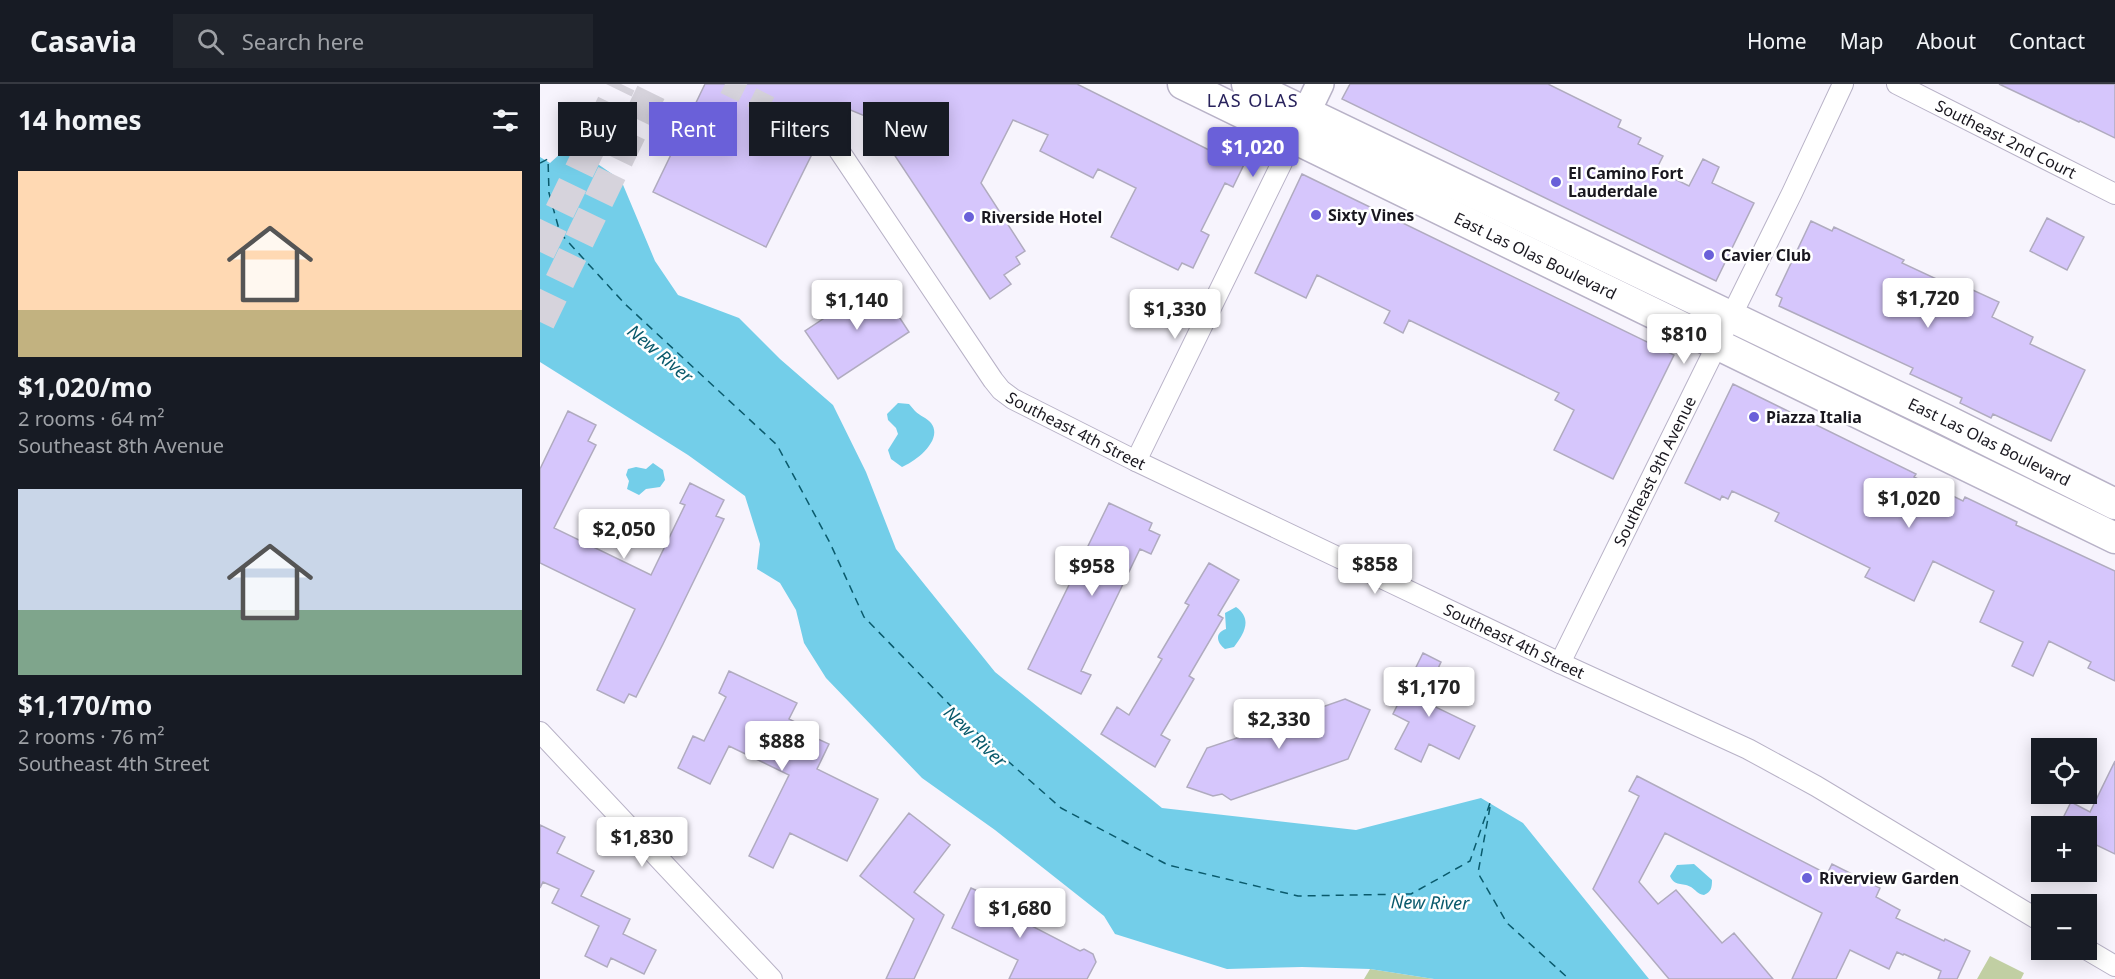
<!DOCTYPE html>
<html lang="en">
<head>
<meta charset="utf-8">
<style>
  :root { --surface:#171b24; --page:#20242c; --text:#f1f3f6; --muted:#9ea1a6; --line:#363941; --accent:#6a60d9 }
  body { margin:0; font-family:"Noto Sans",sans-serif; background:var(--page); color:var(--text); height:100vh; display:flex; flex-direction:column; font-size:22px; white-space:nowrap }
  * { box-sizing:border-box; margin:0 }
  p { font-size:20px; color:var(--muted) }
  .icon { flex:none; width:33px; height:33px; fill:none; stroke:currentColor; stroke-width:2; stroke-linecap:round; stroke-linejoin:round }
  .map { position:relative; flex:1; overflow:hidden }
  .sheet { display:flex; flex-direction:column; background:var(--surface); width:540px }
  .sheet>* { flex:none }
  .top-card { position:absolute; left:18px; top:18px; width:570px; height:54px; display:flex; gap:12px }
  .controls { position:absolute; left:1491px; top:654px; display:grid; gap:12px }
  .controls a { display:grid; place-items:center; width:66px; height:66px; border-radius:0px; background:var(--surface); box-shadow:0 3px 15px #0003; font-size:30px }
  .price { position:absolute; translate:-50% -51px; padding:0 14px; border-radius:6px; background:#fff; color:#222; font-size:20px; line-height:39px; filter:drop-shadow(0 2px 3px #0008) }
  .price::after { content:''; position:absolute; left:50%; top:36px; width:18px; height:14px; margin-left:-9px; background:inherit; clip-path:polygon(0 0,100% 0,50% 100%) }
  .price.on { background:var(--accent); color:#fff }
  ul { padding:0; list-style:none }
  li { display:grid; align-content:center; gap:12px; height:318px; padding:0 18px }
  li span { display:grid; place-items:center; height:186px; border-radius:0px; color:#555 }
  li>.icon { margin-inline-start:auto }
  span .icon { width:108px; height:108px; fill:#fffc; stroke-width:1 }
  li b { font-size:26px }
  h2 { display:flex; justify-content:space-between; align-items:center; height:72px; padding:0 18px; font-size:26px }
  .tag { padding:0 21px; border-radius:0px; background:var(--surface); box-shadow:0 3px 15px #0003; font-size:21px; line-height:54px }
  .tag.on { background:var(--accent); color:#fff }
  header { display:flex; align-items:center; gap:36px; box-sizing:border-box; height:84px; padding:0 30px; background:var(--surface); border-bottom:2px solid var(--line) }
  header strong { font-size:28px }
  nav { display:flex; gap:33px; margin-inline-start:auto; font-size:21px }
  .search { width:420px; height:54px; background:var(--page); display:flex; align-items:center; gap:15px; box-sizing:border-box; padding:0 21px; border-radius:0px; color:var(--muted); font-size:22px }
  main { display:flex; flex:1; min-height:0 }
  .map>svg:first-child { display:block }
  .green { fill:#c1cfa3 }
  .water { fill:#73cee9 }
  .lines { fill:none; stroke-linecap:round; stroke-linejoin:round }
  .ferry { stroke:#0a5a6c; stroke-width:1.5; stroke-dasharray:8 6; stroke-linecap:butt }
  .building { fill:#d6c6fc; stroke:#b0abbf; stroke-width:1.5 }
  .minor-tunnel { stroke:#d6d3dc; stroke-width:20; stroke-dasharray:20 10; stroke-linecap:butt }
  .primary-tunnel { stroke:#d6d3dc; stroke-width:30; stroke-dasharray:30 15; stroke-linecap:butt }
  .minor-casing { stroke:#b8b2c7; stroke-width:22 }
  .secondary-casing { stroke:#b8b2c7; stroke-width:30 }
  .primary-casing { stroke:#b8b2c7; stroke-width:33 }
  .minor { stroke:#fff; stroke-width:20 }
  .secondary { stroke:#fff; stroke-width:27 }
  .primary { stroke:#fff; stroke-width:30 }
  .poi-dot { fill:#6a60d9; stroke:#fff; stroke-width:2 }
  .labels { text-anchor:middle; stroke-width:5; stroke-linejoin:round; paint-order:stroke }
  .street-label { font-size:16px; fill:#19171f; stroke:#fff }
  .poi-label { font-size:16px; font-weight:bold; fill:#19171f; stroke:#fff; text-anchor:start }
  .neighbourhood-label { font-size:18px; letter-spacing:1.5px; fill:#28225c; stroke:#fff }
  .water-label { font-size:18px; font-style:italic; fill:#0a5a6c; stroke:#fff }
</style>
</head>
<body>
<header>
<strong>Casavia</strong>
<div class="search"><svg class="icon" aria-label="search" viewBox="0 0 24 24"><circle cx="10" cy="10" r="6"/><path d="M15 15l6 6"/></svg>Search here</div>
<nav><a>Home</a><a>Map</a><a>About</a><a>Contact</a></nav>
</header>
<main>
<section class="sheet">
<h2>14 homes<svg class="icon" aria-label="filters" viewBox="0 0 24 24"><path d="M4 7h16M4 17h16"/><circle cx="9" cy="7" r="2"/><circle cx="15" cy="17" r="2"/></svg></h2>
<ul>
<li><span style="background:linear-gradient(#ffd9b3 75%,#c2b280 0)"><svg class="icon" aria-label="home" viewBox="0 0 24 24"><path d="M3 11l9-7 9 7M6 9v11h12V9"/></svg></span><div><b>$1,020/mo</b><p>2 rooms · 64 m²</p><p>Southeast 8th Avenue</p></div></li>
<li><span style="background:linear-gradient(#c9d6e8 65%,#7fa58c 0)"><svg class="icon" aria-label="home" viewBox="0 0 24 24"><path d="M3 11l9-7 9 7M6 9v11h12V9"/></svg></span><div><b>$1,170/mo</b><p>2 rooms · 76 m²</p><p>Southeast 4th Street</p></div></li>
</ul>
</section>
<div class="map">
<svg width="1575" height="895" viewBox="0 0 1575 895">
  <rect width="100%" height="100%" fill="#f7f4fd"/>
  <!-- green -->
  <path class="green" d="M 1450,872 L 1484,889 L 1481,895 L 1437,895 Z
    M 830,885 L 894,895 L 824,895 Z"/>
  <!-- water -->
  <path class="water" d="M 30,61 L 81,96 L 115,177 L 138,211 L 199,234 L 240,275 L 293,321 L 326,388 L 356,465 L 455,588 L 622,724 L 816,746 L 941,714 L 983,739 L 1109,895 L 894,895 L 830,885 L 762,883 L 687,885 L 575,850 L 564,832 L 455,746 L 382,694 L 286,594 L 264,559 L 256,526 L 240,499 L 217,485 L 220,460 L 205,412 L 148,371 L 0,278 L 0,73 L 10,79 Z
    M 358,319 L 369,320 C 371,322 373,325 375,327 C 380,332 387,334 391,339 C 404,356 375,378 362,383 L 351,375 L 348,366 L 358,350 L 356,344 L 348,336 L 347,330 Z
    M 113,379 L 123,386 L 125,396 L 120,403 L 106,405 L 99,411 L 87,405 L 89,397 L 86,391 L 88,385 L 96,383 L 106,385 Z
    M 696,523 C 713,535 704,550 694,563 L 685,565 C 677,559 674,549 686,545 L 685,529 Z
    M 1154,780 L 1172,796 C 1172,804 1171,808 1164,811 C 1157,810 1156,806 1151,803 C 1142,798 1135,803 1130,792 L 1137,781 Z"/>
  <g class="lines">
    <!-- ferry -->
    <path class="ferry" d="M 0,79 L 8,75 L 9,109 L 20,149 L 85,220 L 237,361 L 290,459 L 324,533 L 444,656 L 521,724 L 628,781 L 758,812 L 871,810 L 930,777 L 950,719
      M 950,723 L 938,789 L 967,839 L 1029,895"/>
  </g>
  <!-- building -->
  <path class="building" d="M 165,0 L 537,0 L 677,70 L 685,53 L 711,66 L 693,103 L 685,99 L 661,147 L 669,151 L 653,184 L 642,179 L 638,186 L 571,153 L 596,104 L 558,85 L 553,94 L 500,67 L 508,51 L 473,36 L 441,99 L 485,167 L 476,173 L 480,180 L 464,191 L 471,200 L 450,215 L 330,34 L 296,20 L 287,38 L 278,37 L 270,45 L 271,52 L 277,60 L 226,163 L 113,108 Z
    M 810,0 L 1008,0 L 1081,36 L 1078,43 L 1101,54 L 1098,60 L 1123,72 L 1116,86 L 1149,102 L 1163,75 L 1179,83 L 1172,99 L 1214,119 L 1176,197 L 802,15 Z
    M 1459,0 L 1575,0 L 1575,54 L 1540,37 L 1539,38 Z
    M 762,90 L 1134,271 L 1073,395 L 1014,366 L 1034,326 L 1015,316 L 1019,309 L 869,236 L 863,249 L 844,239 L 850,227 L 777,191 L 766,214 L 715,189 Z
    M 1507,134 L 1544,153 L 1527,186 L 1490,167 Z
    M 1271,137 L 1292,147 L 1294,143 L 1364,176 L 1362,179 L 1422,207 L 1424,202 L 1459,218 L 1452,233 L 1493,253 L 1490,260 L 1545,286 L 1511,357 L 1453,330 L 1451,334 L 1420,319 L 1422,314 L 1370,290 L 1373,284 L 1239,222 L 1242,214 L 1236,211 Z
    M 337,199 L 369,248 L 298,295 L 265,247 Z
    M 1193,300 L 1376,390 L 1374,393 L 1423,417 L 1425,413 L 1477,438 L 1476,441 L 1575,487 L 1575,597 L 1548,584 L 1551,578 L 1509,557 L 1493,592 L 1472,582 L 1483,558 L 1440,538 L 1454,507 L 1393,477 L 1374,517 L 1325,493 L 1330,484 L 1235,437 L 1239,429 L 1192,407 L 1188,415 L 1182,412 L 1180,416 L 1145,399 Z
    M 28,327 L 56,341 L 48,357 L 56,361 L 14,444 L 111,491 L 145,421 L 140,419 L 150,399 L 184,416 L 176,432 L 184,435 L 123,560 L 96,613 L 89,610 L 84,619 L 57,606 L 95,525 L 0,479 L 0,385 Z
    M 569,419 L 612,439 L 609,446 L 620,451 L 611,470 L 600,465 L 541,587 L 551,591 L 541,610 L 488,585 Z
    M 669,479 L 699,496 L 678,531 L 683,534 L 649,592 L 654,595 L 621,651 L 630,656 L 615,683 L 561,650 L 577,623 L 589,631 L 622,575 L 618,573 L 649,521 L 645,519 Z
    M 883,569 L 901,578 L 883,617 L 935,642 L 919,675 L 889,660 L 881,678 L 855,665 L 869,638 L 853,630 Z
    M 189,587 L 257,619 L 249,635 L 257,639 L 254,644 L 289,660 L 277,685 L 338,715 L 307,777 L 250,749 L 233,784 L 209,772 L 249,691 L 189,662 L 170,700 L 138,684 L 153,652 L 164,657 L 186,613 L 179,609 Z
    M 805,615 L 830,626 L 808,675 L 691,716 L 682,710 L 673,712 L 647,703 L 667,664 L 703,652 L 698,633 L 725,623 L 731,641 Z
    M 1575,677 L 1575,770 L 1546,756 L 1546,742 L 1519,742 L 1531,718 L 1550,728 Z
    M 1097,692 L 1287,790 L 1292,780 L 1340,804 L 1336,813 L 1360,826 L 1356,834 L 1404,857 L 1405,855 L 1430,867 L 1417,895 L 1398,895 L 1401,887 L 1364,870 L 1363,871 L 1357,868 L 1349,885 L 1310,866 L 1296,895 L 1252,895 L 1282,829 L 1125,749 L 1099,798 L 1118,820 L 1136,806 L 1182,859 L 1194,849 L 1233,895 L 1129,895 L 1053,805 L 1099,712 L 1089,707 Z
    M 369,729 L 410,761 L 374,808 L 404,831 L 374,895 L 346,895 L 374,835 L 320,792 Z
    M 0,741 L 25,753 L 17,769 L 54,787 L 41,812 L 90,835 L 83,850 L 116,866 L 104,890 L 71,874 L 67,883 L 45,872 L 59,842 L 12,819 L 19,805 L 3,798 L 0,804 Z
    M 431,804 L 442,809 L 445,805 L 487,825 L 482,837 L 540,867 L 544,865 L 553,870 L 556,878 L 547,895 L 469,895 L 478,876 L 412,844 Z"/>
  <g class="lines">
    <!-- minor-tunnel -->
    <path class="minor-tunnel" d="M 185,0 L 282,48"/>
    <!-- primary-tunnel -->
    <path class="primary-tunnel" d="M 0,168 L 81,0
      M 0,238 L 115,0"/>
    <defs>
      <g id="minor">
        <path id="s1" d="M 1357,0 L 1575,110"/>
        <path id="s2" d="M 282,48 L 294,59 L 453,296 L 461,306 L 473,315 L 596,377 L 1020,579 L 1208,665 L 1276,702 L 1502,838"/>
        <path d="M 596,377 L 754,54"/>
        <path id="s3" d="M 1020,579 L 1252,109 L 1303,0"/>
        <path d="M 0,648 L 232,895"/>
        <path d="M 1546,865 L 1575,882"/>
      </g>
      <path id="secondary" d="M 757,48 L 780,0"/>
      <g id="primary">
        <path id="s4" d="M 643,0 L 1575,454"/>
        <path id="s5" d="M 707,0 L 1406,336 L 1575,420"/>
      </g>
    </defs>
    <!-- minor casing -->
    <use href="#minor" class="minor-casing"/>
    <!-- secondary casing -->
    <use href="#secondary" class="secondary-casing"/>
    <!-- primary casing -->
    <use href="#primary" class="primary-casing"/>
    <!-- minor -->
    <use href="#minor" class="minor"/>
    <!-- secondary -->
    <use href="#secondary" class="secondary"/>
    <!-- primary -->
    <use href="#primary" class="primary"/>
  </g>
  <!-- markers -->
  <g class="poi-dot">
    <circle cx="1016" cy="98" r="6"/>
    <circle cx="776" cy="131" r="6"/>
    <circle cx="429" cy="133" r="6"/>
    <circle cx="1169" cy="171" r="6"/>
    <circle cx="1214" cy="333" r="6"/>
    <circle cx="1267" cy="794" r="6"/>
  </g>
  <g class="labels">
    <!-- street labels -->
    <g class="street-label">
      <text dy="6" stroke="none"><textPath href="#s1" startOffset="122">Southeast 2nd Court</textPath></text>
      <text dy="6" stroke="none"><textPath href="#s4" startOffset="392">East Las Olas Boulevard</textPath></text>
      <text dy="6" stroke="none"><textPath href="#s2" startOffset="400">Southeast 4th Street</textPath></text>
      <text dy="6" stroke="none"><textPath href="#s5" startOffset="824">East Las Olas Boulevard</textPath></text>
      <text dy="6" stroke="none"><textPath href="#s3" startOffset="214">Southeast 9th Avenue</textPath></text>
      <text dy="6" stroke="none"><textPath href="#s2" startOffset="886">Southeast 4th Street</textPath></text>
    </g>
    <!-- poi labels -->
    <g class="poi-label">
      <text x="1028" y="95">El Camino Fort<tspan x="1028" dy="18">Lauderdale</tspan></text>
      <text x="788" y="137">Sixty Vines</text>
      <text x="441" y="139">Riverside Hotel</text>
      <text x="1181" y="177">Cavier Club</text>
      <text x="1226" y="339">Piazza Italia</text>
      <text x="1279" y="800">Riverview Garden</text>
    </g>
    <!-- neighbourhood labels -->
    <g class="neighbourhood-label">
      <text x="713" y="23">LAS OLAS</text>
    </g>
    <!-- water labels -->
    <g class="water-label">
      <text transform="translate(120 270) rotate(40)" y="6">New River</text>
      <text transform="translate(435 653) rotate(44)" y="6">New River</text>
      <text transform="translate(890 819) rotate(1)" y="6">New River</text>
    </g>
  </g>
</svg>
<div class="controls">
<a><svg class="icon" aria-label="locate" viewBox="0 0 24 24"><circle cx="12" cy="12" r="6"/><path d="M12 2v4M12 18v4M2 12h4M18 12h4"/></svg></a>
<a>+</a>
<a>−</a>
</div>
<b class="price on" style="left:713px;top:94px">$1,020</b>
<b class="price" style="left:1388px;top:245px">$1,720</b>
<b class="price" style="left:317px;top:247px">$1,140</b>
<b class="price" style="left:635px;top:256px">$1,330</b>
<b class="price" style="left:1144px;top:281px">$810</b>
<b class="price" style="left:1369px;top:445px">$1,020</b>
<b class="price" style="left:84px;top:476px">$2,050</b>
<b class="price" style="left:835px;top:511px">$858</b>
<b class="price" style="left:552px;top:513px">$958</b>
<b class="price" style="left:889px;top:634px">$1,170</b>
<b class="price" style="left:739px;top:666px">$2,330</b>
<b class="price" style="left:242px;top:688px">$888</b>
<b class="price" style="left:102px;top:784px">$1,830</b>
<b class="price" style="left:480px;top:855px">$1,680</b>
<div class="top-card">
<a class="tag">Buy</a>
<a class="tag on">Rent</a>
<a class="tag">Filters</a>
<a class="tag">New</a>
</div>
</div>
</main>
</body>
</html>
